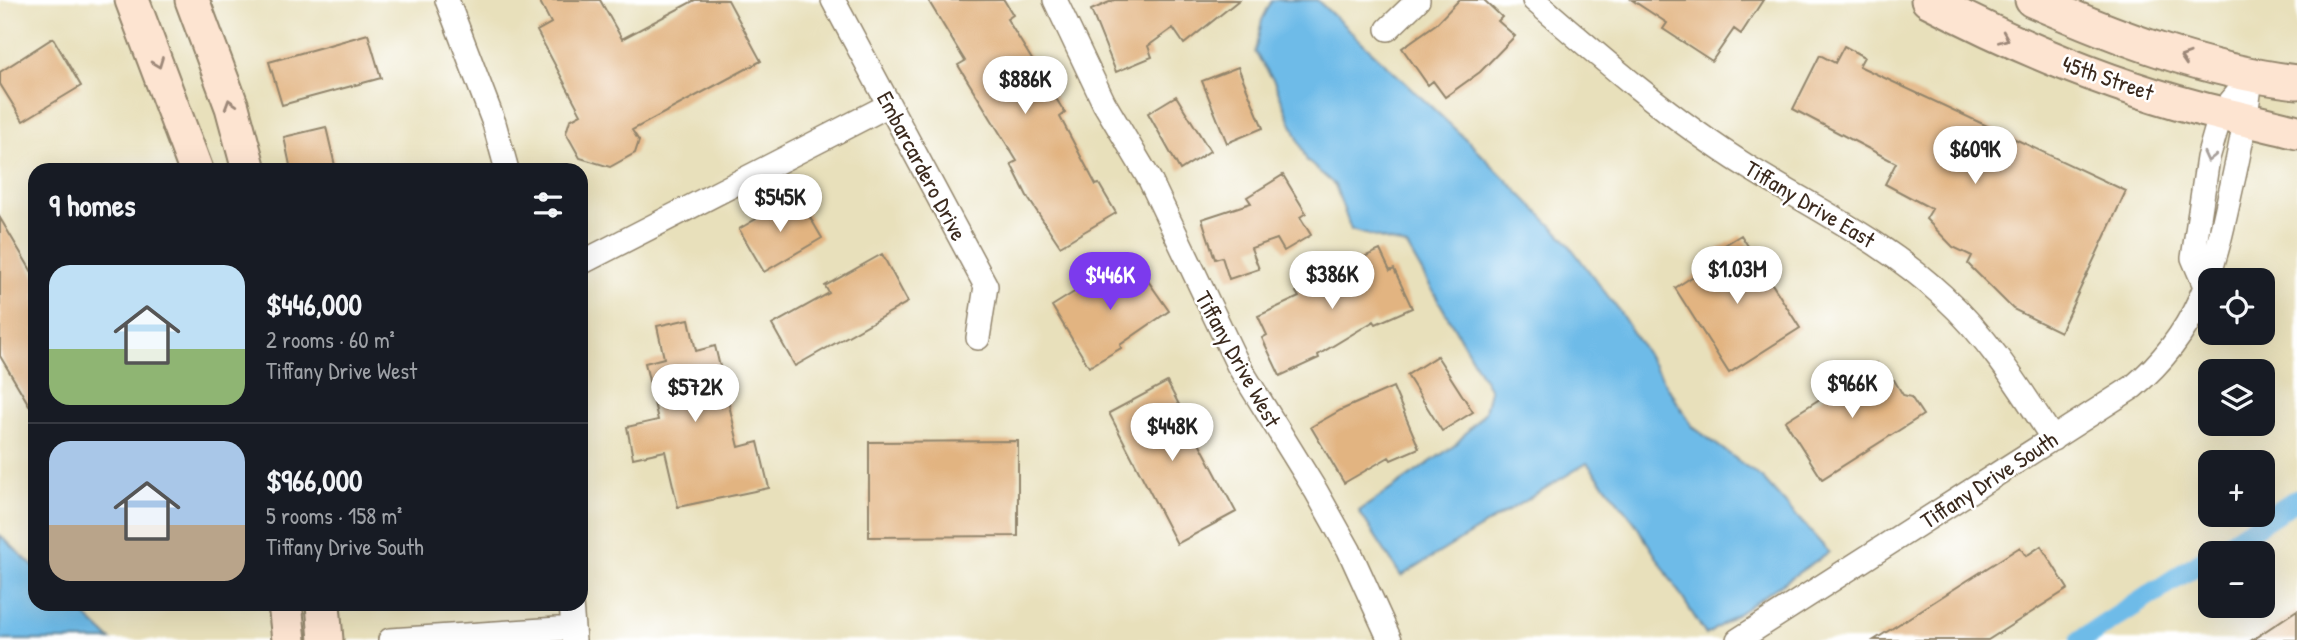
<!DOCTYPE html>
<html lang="en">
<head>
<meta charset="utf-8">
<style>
  :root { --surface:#171b24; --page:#242831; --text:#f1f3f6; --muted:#9ea1a6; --line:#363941; --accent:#7c3aed }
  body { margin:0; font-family:"Patrick Hand",sans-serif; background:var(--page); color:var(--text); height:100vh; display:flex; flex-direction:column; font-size:26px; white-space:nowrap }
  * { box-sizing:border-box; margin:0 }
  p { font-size:23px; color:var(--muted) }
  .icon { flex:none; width:38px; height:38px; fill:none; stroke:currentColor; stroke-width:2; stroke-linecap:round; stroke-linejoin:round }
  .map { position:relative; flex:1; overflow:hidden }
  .details { position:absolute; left:28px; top:163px; width:560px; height:448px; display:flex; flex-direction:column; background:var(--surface); border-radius:21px; box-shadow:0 7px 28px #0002 }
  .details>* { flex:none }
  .tools { position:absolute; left:2198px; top:268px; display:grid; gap:14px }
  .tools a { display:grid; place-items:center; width:77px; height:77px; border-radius:14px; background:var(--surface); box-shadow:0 7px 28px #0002; font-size:35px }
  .price { position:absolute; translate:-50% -60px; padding:0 16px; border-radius:24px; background:#fff; color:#222; font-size:23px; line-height:46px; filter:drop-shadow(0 2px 4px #0008) }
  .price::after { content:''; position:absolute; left:50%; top:42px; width:21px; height:16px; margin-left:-10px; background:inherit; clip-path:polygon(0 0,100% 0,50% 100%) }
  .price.on { background:var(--accent); color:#fff }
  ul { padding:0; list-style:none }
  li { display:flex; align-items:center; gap:21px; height:175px; padding:0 21px }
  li+li { border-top:2px solid var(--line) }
  li span { display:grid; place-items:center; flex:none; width:196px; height:140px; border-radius:21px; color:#555 }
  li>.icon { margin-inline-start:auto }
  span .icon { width:84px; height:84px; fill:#fffc; stroke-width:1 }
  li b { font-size:30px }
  h2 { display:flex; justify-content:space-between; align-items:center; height:84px; padding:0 21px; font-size:30px }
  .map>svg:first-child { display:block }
  .water { fill:#6ebbe8; stroke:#547283; stroke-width:2 }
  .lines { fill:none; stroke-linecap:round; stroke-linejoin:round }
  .canal { stroke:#6ebbe8; stroke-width:21 }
  .building { fill:#e2b481 }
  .street-casing { stroke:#92856c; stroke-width:26 }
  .secondary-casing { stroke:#92856c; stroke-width:37 }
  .street { stroke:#fff; stroke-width:23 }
  .secondary { stroke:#fde4d1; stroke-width:33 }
  .oneway { stroke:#9c8778 }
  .oneway2 { stroke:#a79f9a }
  .labels { text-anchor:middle; stroke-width:5; stroke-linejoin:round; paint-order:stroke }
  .street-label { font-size:23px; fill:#3b2a1e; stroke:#fff }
</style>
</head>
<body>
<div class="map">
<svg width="2297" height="640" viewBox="0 0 2297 640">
  <rect width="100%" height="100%" fill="#fff"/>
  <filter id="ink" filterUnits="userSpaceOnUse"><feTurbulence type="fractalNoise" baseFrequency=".0143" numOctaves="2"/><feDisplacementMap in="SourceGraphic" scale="14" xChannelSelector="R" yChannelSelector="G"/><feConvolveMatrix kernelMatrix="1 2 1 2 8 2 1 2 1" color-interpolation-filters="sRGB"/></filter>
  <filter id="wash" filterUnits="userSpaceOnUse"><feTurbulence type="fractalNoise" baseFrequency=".00686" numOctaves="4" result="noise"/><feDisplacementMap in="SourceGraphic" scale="28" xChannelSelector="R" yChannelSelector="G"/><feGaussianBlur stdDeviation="1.57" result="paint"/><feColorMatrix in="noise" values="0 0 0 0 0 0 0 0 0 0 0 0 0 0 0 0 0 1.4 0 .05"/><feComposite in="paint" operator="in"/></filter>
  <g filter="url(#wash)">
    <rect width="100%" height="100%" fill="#e8e0bb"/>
    <!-- water -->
    <path class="water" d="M 1272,0 L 1317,0 L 1471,144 L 1563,237 L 1620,312 L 1693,427 L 1763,479 L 1829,552 L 1706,635 L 1633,520 L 1587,463 L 1401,576 L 1359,511 L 1455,445 L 1485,412 L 1490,390 L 1407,246 L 1351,230 L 1335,185 L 1307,161 L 1274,81 L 1255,52 L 1262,20 Z
      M 0,535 L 35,568 L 35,604 L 73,604 L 111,640 L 0,640 Z"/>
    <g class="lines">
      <!-- canal -->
      <path class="canal" d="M 2215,553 L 2297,499
        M 2081,640 L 2210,556"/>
    </g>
    <g id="blocks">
      <!-- building -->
      <path class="building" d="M 539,0 L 600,0 L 622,39 L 695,0 L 728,0 L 761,61 L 632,130 L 639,141 L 635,153 L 610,167 L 580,158 L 566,133 L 570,120 L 581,114 L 537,31 L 551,23 Z
        M 928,0 L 1004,0 L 1013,15 L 1007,19 L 1065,113 L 1060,117 L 1096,185 L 1099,184 L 1116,213 L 1060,246 L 1028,198 L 1011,164 L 1017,161 L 958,65 L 965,61 Z
        M 1114,0 L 1239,0 L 1184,44 L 1173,28 L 1148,46 L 1152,57 L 1116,72 L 1091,10 Z
        M 1459,0 L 1484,0 L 1502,17 L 1498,21 L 1515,36 L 1480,72 L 1445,97 L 1433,81 L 1428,85 L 1402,48 L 1436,24 Z
        M 1632,0 L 1763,0 L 1741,34 L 1734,29 L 1712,61 L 1663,29 L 1667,23 Z
        M 368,34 L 381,78 L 282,105 L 269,62 Z
        M 53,38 L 81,86 L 23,121 L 0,84 L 0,72 Z
        M 1844,46 L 1864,57 L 1859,66 L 2126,191 L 2060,332 L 2013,309 L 1968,264 L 1972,256 L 1953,247 L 1926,219 L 1932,209 L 1885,184 L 1896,163 L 1793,109 L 1820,55 L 1835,63 Z
        M 1238,67 L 1263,128 L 1227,143 L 1202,81 Z
        M 1176,96 L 1210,151 L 1180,170 L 1148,113 Z
        M 326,127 L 336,170 L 291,170 L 284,137 Z
        M 1283,175 L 1306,213 L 1300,217 L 1311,235 L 1284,251 L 1277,239 L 1251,248 L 1259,269 L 1229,279 L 1222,257 L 1215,259 L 1202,219 L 1251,203 L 1247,197 Z
        M 797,195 L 822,238 L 764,272 L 739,229 Z
        M 0,218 L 35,277 L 35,415 L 0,356 Z
        M 1741,235 L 1800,328 L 1729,373 L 1675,288 L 1715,262 L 1710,254 Z
        M 1380,250 L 1390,271 L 1394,269 L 1412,308 L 1376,324 L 1374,321 L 1318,355 L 1319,358 L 1280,376 L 1262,338 L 1267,335 L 1258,316 L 1299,297 L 1296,292 L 1329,272 Z
        M 882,254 L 908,302 L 795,366 L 772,325 L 829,293 L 825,286 Z
        M 1132,258 L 1169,311 L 1120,345 L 1121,348 L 1089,367 L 1052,306 L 1084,286 L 1086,289 Z
        M 689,319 L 696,351 L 715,346 L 739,447 L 758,442 L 769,488 L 678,507 L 665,451 L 633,458 L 627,427 L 658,420 L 645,363 L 664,358 L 657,326 Z
        M 1437,356 L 1473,412 L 1442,431 L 1407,375 Z
        M 1877,363 L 1887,379 L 1894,380 L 1903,395 L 1911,397 L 1923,415 L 1822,479 L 1785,421 Z
        M 1167,382 L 1236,512 L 1177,544 L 1109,413 Z
        M 1393,387 L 1419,448 L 1391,460 L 1389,457 L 1344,483 L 1311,427 L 1341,410 Z
        M 1018,441 L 1018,536 L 869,537 L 869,442 Z
        M 2041,546 L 2068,589 L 1988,640 L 1874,640 L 2020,547 L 2026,556 Z
        M 2297,610 L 2297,640 L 2252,640 Z"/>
    </g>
  </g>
  <g filter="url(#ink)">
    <use href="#blocks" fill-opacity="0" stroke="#92856c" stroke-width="2"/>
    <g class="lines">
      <defs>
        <path id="street" d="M 447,0 L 494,123 L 507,170
          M 833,0 L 986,286 L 978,338
          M 1055,0 L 1104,103 L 1150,180 L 1238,365 L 1316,491 L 1349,550 L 1390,640
          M 1534,0 C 1603,60 1671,119 1748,167 C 1814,208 1885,242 1943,296 C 1988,337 2020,388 2053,439
          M 1388,29 L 1418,0
          M 581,263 L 889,105
          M 2205,286 L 2193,258 L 2208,158 L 2221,113 L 2251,77
          M 571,604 L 574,640
          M 390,640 L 573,628
          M 1738,640 L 2133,387 C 2198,332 2213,274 2230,194 C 2239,155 2247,117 2251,77"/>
        <path id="secondary" d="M 132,0 L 196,170
          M 192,0 L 232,107 L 249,170
          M 1928,0 C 2014,45 2104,83 2198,108 C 2231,117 2264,123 2297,132
          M 2032,0 C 2117,37 2204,71 2297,82
          M 285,604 L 289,640
          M 323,604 L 326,640"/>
      </defs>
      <!-- street casing -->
      <use href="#street" class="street-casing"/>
      <!-- secondary casing -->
      <use href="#secondary" class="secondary-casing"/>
      <!-- street -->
      <use href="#street" class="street"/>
      <!-- secondary -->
      <use href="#secondary" class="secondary"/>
    </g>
    <!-- one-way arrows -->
    <defs><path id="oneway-chevron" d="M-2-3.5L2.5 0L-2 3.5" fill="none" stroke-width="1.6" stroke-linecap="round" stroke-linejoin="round" transform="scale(1.75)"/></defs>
    <g class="oneway">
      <use href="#oneway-chevron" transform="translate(2004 38) rotate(23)"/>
      <use href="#oneway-chevron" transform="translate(2185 58) rotate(-162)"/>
      <use href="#oneway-chevron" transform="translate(158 63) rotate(69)"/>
      <use href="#oneway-chevron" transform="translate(230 104) rotate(-107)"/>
    </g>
    <use class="oneway2" href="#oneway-chevron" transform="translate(2209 157) rotate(103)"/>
  </g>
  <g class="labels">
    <!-- street labels -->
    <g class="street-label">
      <text transform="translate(2108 78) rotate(19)" y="8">45th Street</text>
      <text transform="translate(922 166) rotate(62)" y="8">Embarcardero Drive</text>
      <text transform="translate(1810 204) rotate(31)" y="8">Tiffany Drive East</text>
      <text transform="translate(1238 359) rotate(61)" y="8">Tiffany Drive West</text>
      <text transform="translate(1989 480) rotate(-33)" y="8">Tiffany Drive South</text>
    </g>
  </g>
</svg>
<div class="tools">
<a><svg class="icon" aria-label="locate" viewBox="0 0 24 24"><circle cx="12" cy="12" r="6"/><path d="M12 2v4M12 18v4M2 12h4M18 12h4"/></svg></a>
<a><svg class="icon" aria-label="layers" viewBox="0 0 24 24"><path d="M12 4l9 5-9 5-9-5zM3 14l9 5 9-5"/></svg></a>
<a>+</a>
<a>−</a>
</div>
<b class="price" style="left:1025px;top:116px">$886K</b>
<b class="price" style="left:1975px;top:186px">$609K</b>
<b class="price" style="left:780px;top:234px">$545K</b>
<b class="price" style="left:1737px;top:306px">$1.03M</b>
<b class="price" style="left:1332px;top:311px">$386K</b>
<b class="price on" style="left:1110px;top:312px">$446K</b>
<b class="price" style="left:1852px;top:420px">$966K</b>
<b class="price" style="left:695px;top:424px">$572K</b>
<b class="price" style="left:1172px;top:463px">$448K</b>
<section class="details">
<h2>9 homes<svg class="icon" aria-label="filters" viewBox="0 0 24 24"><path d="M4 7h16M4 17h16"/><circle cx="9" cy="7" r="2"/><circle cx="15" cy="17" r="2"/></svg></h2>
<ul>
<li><span style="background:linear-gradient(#bfe0f5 60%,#8fb573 0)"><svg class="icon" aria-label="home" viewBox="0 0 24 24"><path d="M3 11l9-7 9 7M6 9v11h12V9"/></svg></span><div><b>$446,000</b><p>2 rooms · 60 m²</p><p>Tiffany Drive West</p></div></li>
<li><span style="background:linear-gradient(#a9c7e8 60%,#b9a48a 0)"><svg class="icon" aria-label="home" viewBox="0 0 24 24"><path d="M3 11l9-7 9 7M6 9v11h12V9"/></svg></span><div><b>$966,000</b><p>5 rooms · 158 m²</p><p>Tiffany Drive South</p></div></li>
</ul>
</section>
</div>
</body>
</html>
